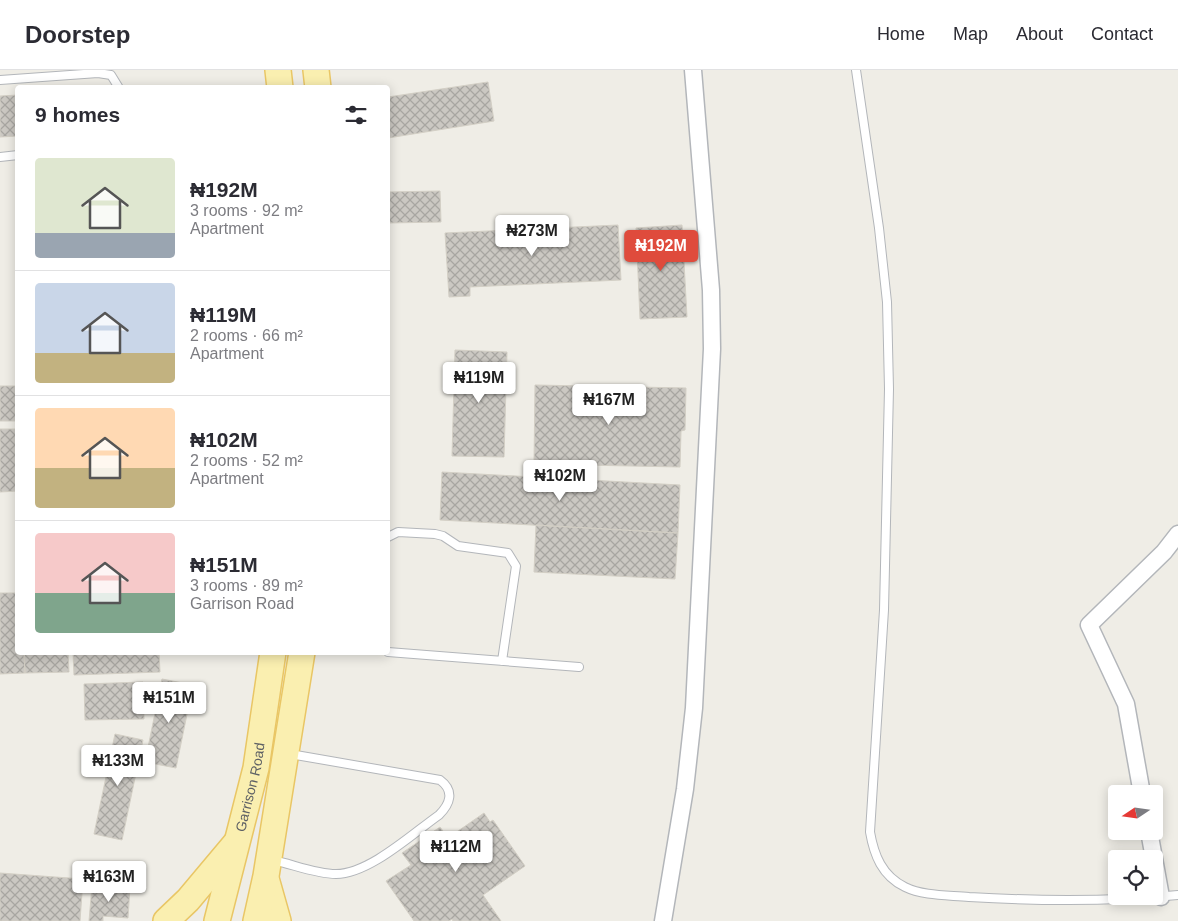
<!DOCTYPE html>
<html lang="en">
<head>
<meta charset="utf-8">
<style>
  :root { --surface:#fff; --page:#f2f2f3; --text:#2b2b33; --muted:#7c7c81; --line:#e1e1e2; --accent:#df4b3c }
  body { margin:0; font-family:Arial,sans-serif; background:var(--page); color:var(--text); height:100vh; display:flex; flex-direction:column; font-size:19px; white-space:nowrap }
  * { box-sizing:border-box; margin:0 }
  p { font-size:16px; color:var(--muted) }
  .icon { flex:none; width:28px; height:28px; fill:none; stroke:currentColor; stroke-width:2; stroke-linecap:round; stroke-linejoin:round }
  .map { position:relative; flex:1; overflow:hidden }
  .side { position:absolute; left:15px; top:15px; width:375px; height:570px; display:flex; flex-direction:column; background:var(--surface); border-radius:5px; box-shadow:0 2px 12px #0003 }
  .side>* { flex:none }
  .needle { width:32px; rotate:257deg }
  .buttons { position:absolute; left:1108px; top:715px; display:grid; gap:10px }
  .buttons a { display:grid; place-items:center; width:55px; height:55px; border-radius:5px; background:var(--surface); box-shadow:0 2px 12px #0003; font-size:25px }
  .price { position:absolute; translate:-50% -42px; padding:0 11px; border-radius:5px; background:#fff; color:#222; font-size:16px; line-height:32px; filter:drop-shadow(0 1px 2px #0008) }
  .price::after { content:''; position:absolute; left:50%; top:30px; width:15px; height:11px; margin-left:-8px; background:inherit; clip-path:polygon(0 0,100% 0,50% 100%) }
  .price.selected { background:var(--accent); color:#fff }
  ul { padding:0; list-style:none }
  li { display:flex; align-items:center; gap:15px; height:125px; padding:0 20px }
  li+li { border-top:1px solid var(--line) }
  li span { display:grid; place-items:center; flex:none; width:140px; height:100px; border-radius:5px; color:#555 }
  li>.icon { margin-inline-start:auto }
  span .icon { width:60px; height:60px; fill:#fffc; stroke-width:1 }
  li b { font-size:21px }
  h2 { display:flex; justify-content:space-between; align-items:center; height:60px; padding:0 20px; font-size:21px }
  header { display:flex; align-items:center; gap:30px; box-sizing:border-box; height:70px; padding:0 25px; background:var(--surface); border-bottom:1px solid var(--line) }
  header strong { font-size:24px }
  nav { display:flex; gap:28px; margin-inline-start:auto; font-size:18px }
  .map>svg:first-child { display:block }
  .building { fill:url(#building-cross-hatch); stroke:#d3cfc5 }
  .lines { fill:none; stroke-linecap:round; stroke-linejoin:round }
  .lane-casing { stroke:#b3b6ba; stroke-width:10 }
  .street-casing { stroke:#b3b6ba; stroke-width:19 }
  .primary-casing { stroke:#e9c665; stroke-width:28 }
  .lane { stroke:#fff; stroke-width:8 }
  .street { stroke:#fff; stroke-width:16 }
  .primary { stroke:#faefb0; stroke-width:25 }
  .labels { text-anchor:middle; stroke-width:4; stroke-linejoin:round; paint-order:stroke }
  .street-label { font-size:14px; fill:#5e6165; stroke:#fff }
</style>
</head>
<body>
<header>
<strong>Doorstep</strong>
<nav><a>Home</a><a>Map</a><a>About</a><a>Contact</a></nav>
</header>
<div class="map">
<svg width="1178" height="851" viewBox="0 0 1178 851">
  <defs>
    <pattern id="building-cross-hatch" width="8" height="8" patternUnits="userSpaceOnUse" patternTransform="scale(1.25)"><rect width="8" height="8" fill="#cbc8c2"/><path d="M0 0l8 8M0 8l8-8" fill="none" stroke="#a8a6a1"/></pattern>
  </defs>
  <rect width="100%" height="100%" fill="#efede6"/>
  <!-- building -->
  <path class="building" d="M 488,12 L 494,51 L 388,68 L 388,27 Z
    M 18,25 L 18,66 L 0,67 L 0,26 Z
    M 440,121 L 441,152 L 388,153 L 388,122 Z
    M 618,155 L 621,210 L 470,217 L 470,226 L 449,227 L 445,163 Z
    M 682,155 L 687,247 L 640,249 L 636,158 Z
    M 455,280 L 507,282 L 504,387 L 452,386 Z
    M 535,315 L 686,318 L 685,360 L 681,361 L 680,397 L 534,394 Z
    M 0,316 L 18,316 L 18,351 L 0,351 Z
    M 0,359 L 18,359 L 18,421 L 0,422 Z
    M 442,402 L 680,415 L 678,463 L 440,450 Z
    M 536,455 L 678,463 L 675,509 L 534,502 Z
    M 0,523 L 18,523 L 18,582 L 24,582 L 25,603 L 0,604 Z
    M 24,582 L 68,582 L 69,602 L 25,603 Z
    M 73,582 L 159,582 L 160,602 L 74,605 Z
    M 162,609 L 193,615 L 176,698 L 145,692 Z
    M 143,612 L 144,649 L 85,650 L 84,614 Z
    M 115,664 L 143,670 L 122,770 L 94,764 Z
    M 484,743 L 490,752 L 493,750 L 525,796 L 483,825 L 501,851 L 453,851 L 452,849 L 449,851 L 414,851 L 386,811 L 411,795 L 402,783 L 440,757 L 448,768 Z
    M 0,803 L 83,809 L 80,851 L 0,851 Z
    M 92,816 L 130,817 L 128,848 L 103,846 L 103,851 L 89,851 Z"/>
  <g class="lines">
    <defs>
      <path id="lane" d="M 856,0 L 879,158 L 887,232 L 889,319 L 884,540 L 870,762 C 874,785 882,806 905,817 C 923,826 948,825 969,827 C 1039,831 1108,832 1178,825
        M 0,10 L 98,3 L 111,5 L 119,18
        M 0,87 L 18,85
        M 388,467 L 398,462 L 435,464 L 443,466 L 458,476 L 508,483 L 516,496 L 502,591
        M 388,582 L 579,597
        M 272,790 C 292,794 316,804 336,804 C 369,804 412,764 439,745 C 450,734 455,721 440,710 L 290,684"/>
      <path id="street" d="M 1142,724 L 1126,634 L 1089,555 L 1164,482 L 1178,464
        M 1149,761 L 1161,827
        M 663,851 L 685,719 L 694,638 L 712,279 L 711,220 L 693,0"/>
      <g id="primary">
        <path d="M 278,0 L 280,18"/>
        <path d="M 316,0 L 318,18"/>
        <path d="M 267,812 L 278,851"/>
        <path d="M 166,851 L 188,830 L 235,774"/>
        <path id="s1" d="M 217,851 L 256,698 L 273,582"/>
        <path d="M 256,851 L 266,806 L 302,582"/>
      </g>
    </defs>
    <!-- lane casing -->
    <use href="#lane" class="lane-casing"/>
    <!-- street casing -->
    <use href="#street" class="street-casing"/>
    <!-- primary casing -->
    <use href="#primary" class="primary-casing"/>
    <!-- lane -->
    <use href="#lane" class="lane"/>
    <!-- street -->
    <use href="#street" class="street"/>
    <!-- primary -->
    <use href="#primary" class="primary"/>
  </g>
  <g class="labels">
    <!-- street labels -->
    <g class="street-label">
      <text dy="5" stroke="none"><textPath href="#s1" startOffset="138">Garrison Road</textPath></text>
    </g>
  </g>
</svg>
<div class="buttons">
<a><svg class="needle" viewBox="-14 -14 28 28"><path d="M0-13l5 13h-10z" fill="#e53935"/><path d="M0 13l5-13h-10z" fill="#7c7c81"/></svg></a>
<a><svg class="icon" aria-label="locate" viewBox="0 0 24 24"><circle cx="12" cy="12" r="6"/><path d="M12 2v4M12 18v4M2 12h4M18 12h4"/></svg></a>
</div>
<b class="price" style="left:532px;top:187px">₦273M</b>
<b class="price selected" style="left:661px;top:202px">₦192M</b>
<b class="price" style="left:479px;top:334px">₦119M</b>
<b class="price" style="left:609px;top:356px">₦167M</b>
<b class="price" style="left:560px;top:432px">₦102M</b>
<b class="price" style="left:169px;top:654px">₦151M</b>
<b class="price" style="left:118px;top:717px">₦133M</b>
<b class="price" style="left:456px;top:803px">₦112M</b>
<b class="price" style="left:109px;top:833px">₦163M</b>
<section class="side">
<h2>9 homes<svg class="icon" aria-label="filters" viewBox="0 0 24 24"><path d="M4 7h16M4 17h16"/><circle cx="9" cy="7" r="2"/><circle cx="15" cy="17" r="2"/></svg></h2>
<ul>
<li><span style="background:linear-gradient(#dfe7d0 75%,#9aa5b1 0)"><svg class="icon" aria-label="home" viewBox="0 0 24 24"><path d="M3 11l9-7 9 7M6 9v11h12V9"/></svg></span><div><b>₦192M</b><p>3 rooms · 92 m²</p><p>Apartment</p></div></li>
<li><span style="background:linear-gradient(#c9d6e8 70%,#c2b280 0)"><svg class="icon" aria-label="home" viewBox="0 0 24 24"><path d="M3 11l9-7 9 7M6 9v11h12V9"/></svg></span><div><b>₦119M</b><p>2 rooms · 66 m²</p><p>Apartment</p></div></li>
<li><span style="background:linear-gradient(#ffd9b3 60%,#c2b280 0)"><svg class="icon" aria-label="home" viewBox="0 0 24 24"><path d="M3 11l9-7 9 7M6 9v11h12V9"/></svg></span><div><b>₦102M</b><p>2 rooms · 52 m²</p><p>Apartment</p></div></li>
<li><span style="background:linear-gradient(#f6c9c9 60%,#7fa58c 0)"><svg class="icon" aria-label="home" viewBox="0 0 24 24"><path d="M3 11l9-7 9 7M6 9v11h12V9"/></svg></span><div><b>₦151M</b><p>3 rooms · 89 m²</p><p>Garrison Road</p></div></li>
</ul>
</section>
</div>
</body>
</html>
